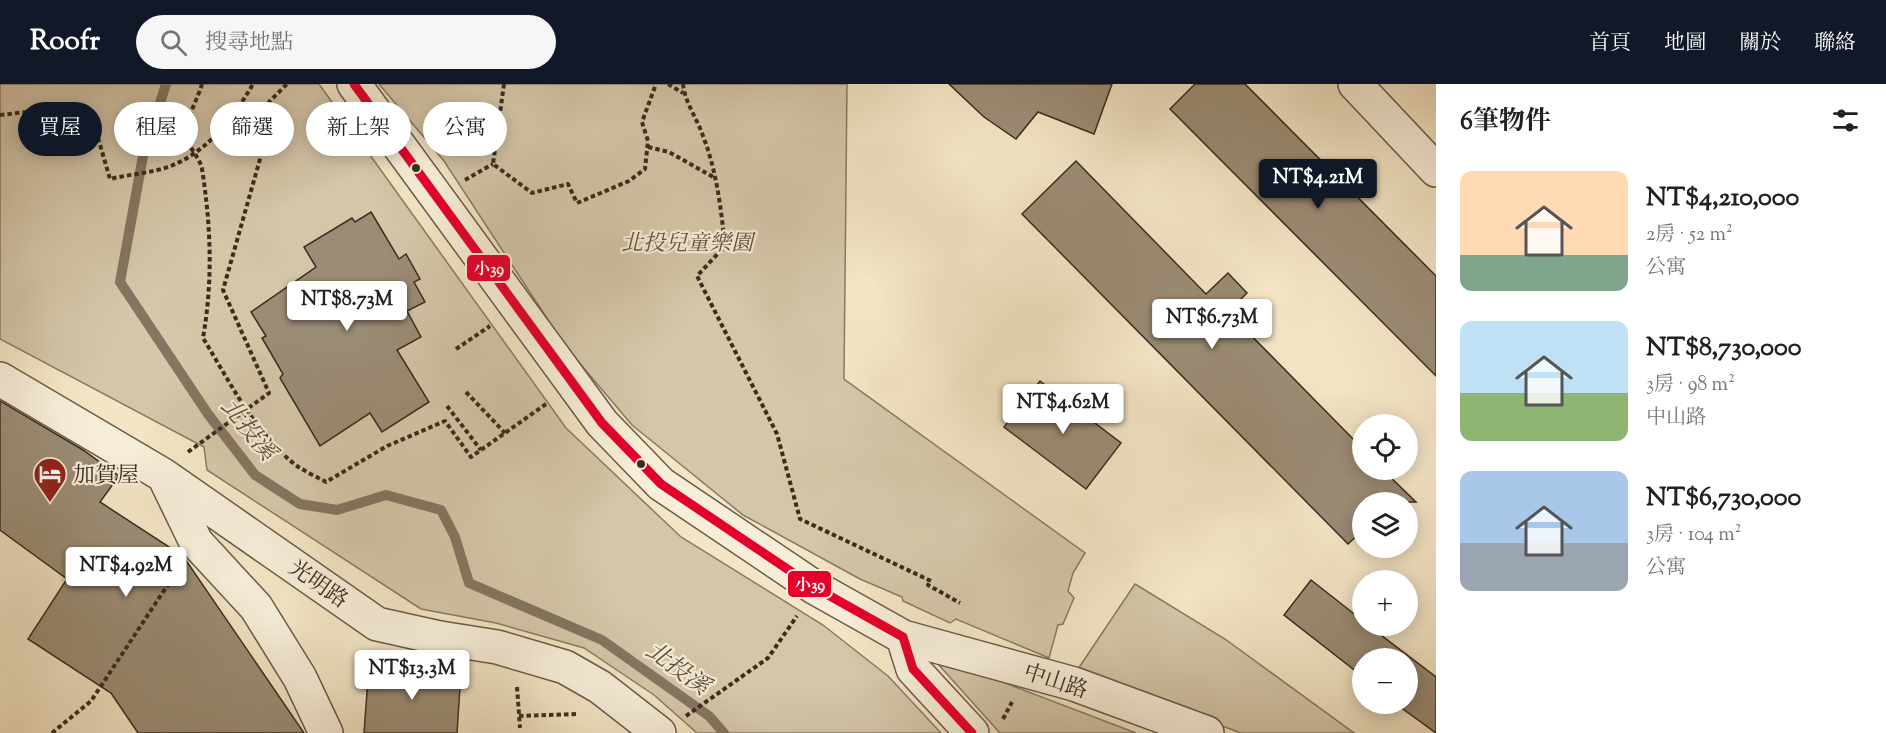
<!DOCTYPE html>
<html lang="zh-TW">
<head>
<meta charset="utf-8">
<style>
  :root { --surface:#fff; --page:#f6f6f6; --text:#202124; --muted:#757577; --accent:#111827 }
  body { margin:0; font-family:"Sorts Mill Goudy","Noto Serif TC",serif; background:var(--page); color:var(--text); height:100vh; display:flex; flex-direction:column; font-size:22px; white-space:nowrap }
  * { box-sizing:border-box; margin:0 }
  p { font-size:20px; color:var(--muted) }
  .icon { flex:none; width:33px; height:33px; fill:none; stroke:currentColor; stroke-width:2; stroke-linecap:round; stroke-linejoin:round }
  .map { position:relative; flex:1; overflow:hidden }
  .details { display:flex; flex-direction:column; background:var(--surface); width:450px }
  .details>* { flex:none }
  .guide { position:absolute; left:18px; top:18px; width:570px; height:54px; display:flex; gap:12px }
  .buttons { position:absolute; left:1352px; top:330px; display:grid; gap:12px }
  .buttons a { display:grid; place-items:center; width:66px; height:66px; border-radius:50%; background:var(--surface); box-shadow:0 3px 15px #0003; font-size:30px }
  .price { position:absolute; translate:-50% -51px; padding:0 14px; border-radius:6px; background:#fff; color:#222; font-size:20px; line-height:39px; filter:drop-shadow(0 2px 3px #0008) }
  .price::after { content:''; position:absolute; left:50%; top:36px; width:18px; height:14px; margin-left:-9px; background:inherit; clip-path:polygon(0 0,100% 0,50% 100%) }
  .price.selected { background:var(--accent); color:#fff }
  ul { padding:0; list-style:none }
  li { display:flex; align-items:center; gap:18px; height:150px; padding:0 24px }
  li span { display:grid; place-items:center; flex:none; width:168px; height:120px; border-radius:12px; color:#555 }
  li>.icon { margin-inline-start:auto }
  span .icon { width:72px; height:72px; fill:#fffc; stroke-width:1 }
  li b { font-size:26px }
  h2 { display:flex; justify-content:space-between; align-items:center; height:72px; padding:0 24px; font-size:26px }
  .pill { padding:0 21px; border-radius:27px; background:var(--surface); box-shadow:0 3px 15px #0003; font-size:21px; line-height:54px }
  .pill.selected { background:var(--accent); color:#fff }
  header { display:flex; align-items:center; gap:36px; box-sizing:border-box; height:84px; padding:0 30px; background:var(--accent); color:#fff }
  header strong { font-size:28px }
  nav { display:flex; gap:33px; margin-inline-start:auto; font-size:21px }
  .search { width:420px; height:54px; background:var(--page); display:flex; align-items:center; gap:15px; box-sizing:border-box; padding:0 21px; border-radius:33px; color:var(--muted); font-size:22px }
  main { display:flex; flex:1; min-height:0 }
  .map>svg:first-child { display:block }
  .green { fill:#d4c6a9; stroke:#887964; stroke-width:1.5 }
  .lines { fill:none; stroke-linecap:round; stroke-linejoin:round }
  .stream { stroke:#847560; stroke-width:10 }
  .building { fill:#9b8c75; stroke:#3b2c1e; stroke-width:1.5 }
  .minor-casing { stroke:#695a48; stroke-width:36 }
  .path { stroke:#3b2c1e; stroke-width:4; stroke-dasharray:4.5 3; stroke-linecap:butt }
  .minor { stroke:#f7eed9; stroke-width:33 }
  .bus-1-casing { stroke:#f7eed9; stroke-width:14 }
  .bus-1 { stroke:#e4002b; stroke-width:9 }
  .bus-dot { fill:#3b2c1e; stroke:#f7eed9; stroke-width:2 }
  .labels { text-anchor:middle; stroke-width:4.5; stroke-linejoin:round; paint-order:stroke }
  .park-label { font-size:22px; font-style:italic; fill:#615241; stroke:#f7eed9 }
  .poi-label { font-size:22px; fill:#3b2c1e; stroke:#f7eed9; text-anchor:start }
  .street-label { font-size:22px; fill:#3b2c1e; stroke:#f7eed9 }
  .water-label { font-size:24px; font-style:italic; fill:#5f513f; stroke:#f7eed9 }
  .line-badge { stroke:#f7eed9; stroke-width:2 }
  .badge-label { font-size:16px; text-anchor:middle; font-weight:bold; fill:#fff }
</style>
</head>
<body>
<header>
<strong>Roofr</strong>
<div class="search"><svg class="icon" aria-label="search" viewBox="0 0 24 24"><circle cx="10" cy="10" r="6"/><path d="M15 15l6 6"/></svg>搜尋地點</div>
<nav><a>首頁</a><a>地圖</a><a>關於</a><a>聯絡</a></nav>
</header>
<main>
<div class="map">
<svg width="1436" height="649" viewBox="0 0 1436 649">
  <rect width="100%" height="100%" fill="#f3e5c5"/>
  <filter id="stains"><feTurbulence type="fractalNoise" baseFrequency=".00333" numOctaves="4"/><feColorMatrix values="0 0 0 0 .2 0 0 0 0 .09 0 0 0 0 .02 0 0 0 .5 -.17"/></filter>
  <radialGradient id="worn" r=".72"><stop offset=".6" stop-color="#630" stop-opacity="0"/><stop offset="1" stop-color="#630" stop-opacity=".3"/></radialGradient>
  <!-- green -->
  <path class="green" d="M 0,0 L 319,0 L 566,344 L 681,453 L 823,541 L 888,592 L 941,649 L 697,649 L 654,611 L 584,564 L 496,539 L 421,525 L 207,386 L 204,363 L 0,255 Z
    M 379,0 L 847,0 L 844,295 L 1085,469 L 1073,489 L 1068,507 L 1074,514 L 1063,540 L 1058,541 L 1049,574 L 956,535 L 950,539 L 903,517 L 902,513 L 860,495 L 743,431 L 632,341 L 565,262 L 444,77 Z
    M 1135,500 L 1225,555 L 1354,649 L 1241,649 L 1076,588 Z
    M 929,570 L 1136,649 L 1000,649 Z"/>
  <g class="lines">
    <!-- stream -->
    <path class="stream" d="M 166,0 L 143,72 L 120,198 L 208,330 L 255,391 L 300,420 L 337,426 L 386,411 L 441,426 L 455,453 L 469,499 L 602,556 L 709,632 L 724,649"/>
  </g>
  <!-- building -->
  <path class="building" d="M 949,0 L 1112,0 L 1094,50 L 1038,28 L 1016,55 L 984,33 Z
    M 1195,0 L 1245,0 L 1436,192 L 1436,292 L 1170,25 Z
    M 1076,77 L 1206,210 L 1228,189 L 1247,209 L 1228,228 L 1362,364 L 1362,386 L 1383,386 L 1416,418 L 1362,418 L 1362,447 L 1348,460 L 1022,130 Z
    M 371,128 L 399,175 L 406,170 L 420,195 L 414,198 L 425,218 L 407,227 L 421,253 L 397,266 L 429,318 L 382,348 L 370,329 L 320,362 L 280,294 L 283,290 L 262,254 L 266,252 L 251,228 L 316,183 L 304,163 L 352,134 L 355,138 Z
    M 1040,297 L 1121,359 L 1086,405 L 1004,343 Z
    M 0,317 L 83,366 L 119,392 L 100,418 L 183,472 L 304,649 L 138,649 L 111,609 L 28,555 L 67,495 L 0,446 Z
    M 1311,496 L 1362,536 L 1362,542 L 1369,542 L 1436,593 L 1436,649 L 1396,620 L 1407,620 L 1407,574 L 1362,574 L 1362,592 L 1284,531 Z
    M 369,581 L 461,588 L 457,649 L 364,649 Z"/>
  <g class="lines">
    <defs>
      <path id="minor" d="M 354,0 L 602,339 L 661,400 L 814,503 L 903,553 L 1074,600 L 1207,649
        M 1355,0 L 1436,86
        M 0,295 L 163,391 L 377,540 L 440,554 L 497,563 L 565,583 L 600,603 L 659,649
        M 164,392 L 196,458 L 256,523 L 300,594 L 326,649
        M 903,553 L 913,585 L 972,649"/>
    </defs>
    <!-- minor casing -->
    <use href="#minor" class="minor-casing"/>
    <!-- path -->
    <path class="path" d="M 202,0 C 198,14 187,33 186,48 C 186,62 200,73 202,85 C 211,142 213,197 203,254 C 230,298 255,350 297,382 C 306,388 317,393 326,398 L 387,362 L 445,337 L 471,373 L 546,320
      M 504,0 L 493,80 L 532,109 L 568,100 L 577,119 L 629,97 L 645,85 L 648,57 L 642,38 L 656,0
      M 668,0 L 683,9
      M 683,0 C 685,19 697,34 703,52 C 717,88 721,125 725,162 L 697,192 L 777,350 L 800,435 L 931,497 L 928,501 L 960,519
      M 0,31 L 52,25 L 58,41 L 94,40 L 110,95 C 130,90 154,89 173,81 C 209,66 234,33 253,0
      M 648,63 L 669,68 L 715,94
      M 465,96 L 493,80
      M 456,265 L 490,242
      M 466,308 L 505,349
      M 447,322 L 481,366
      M 188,368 L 269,309 L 223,206 L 262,68 L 269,18 L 287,0
      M 517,603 L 520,644
      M 519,632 L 576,630
      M 686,632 L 768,574 L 797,532
      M 1003,635 L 1012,618
      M 52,649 L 91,617 L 177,487"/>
    <!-- minor -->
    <use href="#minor" class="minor"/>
    <defs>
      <path id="bus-1" d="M 354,0 L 602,339 L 661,400 L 814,503 L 903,553 L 913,585 L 972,649"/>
    </defs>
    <!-- bus-1 casing -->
    <use href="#bus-1" class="bus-1-casing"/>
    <!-- bus-1 -->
    <use href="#bus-1" class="bus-1"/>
  </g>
  <!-- icons -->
  <defs>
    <symbol id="hotel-pin" viewBox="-11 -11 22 30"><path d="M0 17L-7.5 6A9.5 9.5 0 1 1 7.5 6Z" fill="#8f2418" stroke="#f7eed9"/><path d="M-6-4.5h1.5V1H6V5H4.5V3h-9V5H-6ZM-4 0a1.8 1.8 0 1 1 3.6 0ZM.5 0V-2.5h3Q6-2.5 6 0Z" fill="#fff"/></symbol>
  </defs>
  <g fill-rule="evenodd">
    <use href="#hotel-pin" x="31" y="371" width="38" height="52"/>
  </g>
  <!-- markers -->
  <g class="bus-dot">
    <circle cx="416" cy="84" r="5"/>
    <circle cx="641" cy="380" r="5"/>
  </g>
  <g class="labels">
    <!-- park labels -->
    <g class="park-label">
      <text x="687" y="166">北投兒童樂園</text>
    </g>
    <!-- poi labels -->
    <g class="poi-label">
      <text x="73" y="398">加賀屋</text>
    </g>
    <!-- street labels -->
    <g class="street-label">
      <text transform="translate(319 499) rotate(35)" y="8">光明路</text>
      <text transform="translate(1056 596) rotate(18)" y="8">中山路</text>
    </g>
    <!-- water labels -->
    <g class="water-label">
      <text transform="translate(249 345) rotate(51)" y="8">北投溪</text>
      <text transform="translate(678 584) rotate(36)" y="8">北投溪</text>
    </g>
  </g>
  <g class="line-badge">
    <rect x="466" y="170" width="45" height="28" rx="6" fill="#e4002b"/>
    <rect x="787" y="486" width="45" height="28" rx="6" fill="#e4002b"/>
  </g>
  <g class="badge-label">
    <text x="489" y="190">小39</text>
    <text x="810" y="506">小39</text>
  </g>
  <rect width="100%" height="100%" filter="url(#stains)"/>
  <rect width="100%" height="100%" fill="url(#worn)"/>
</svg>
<div class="buttons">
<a><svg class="icon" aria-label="locate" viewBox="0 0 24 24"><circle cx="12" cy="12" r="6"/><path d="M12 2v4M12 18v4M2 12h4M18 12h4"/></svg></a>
<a><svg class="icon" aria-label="layers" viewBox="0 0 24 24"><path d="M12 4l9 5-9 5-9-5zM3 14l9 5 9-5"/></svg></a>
<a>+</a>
<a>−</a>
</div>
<b class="price selected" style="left:1318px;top:126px">NT$4.21M</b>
<b class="price" style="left:347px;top:248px">NT$8.73M</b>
<b class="price" style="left:1212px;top:266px">NT$6.73M</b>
<b class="price" style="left:1063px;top:351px">NT$4.62M</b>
<b class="price" style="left:126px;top:514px">NT$4.92M</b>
<b class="price" style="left:412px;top:617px">NT$13.3M</b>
<div class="guide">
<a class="pill selected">買屋</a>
<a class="pill">租屋</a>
<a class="pill">篩選</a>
<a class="pill">新上架</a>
<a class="pill">公寓</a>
</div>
</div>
<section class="details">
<h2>6筆物件<svg class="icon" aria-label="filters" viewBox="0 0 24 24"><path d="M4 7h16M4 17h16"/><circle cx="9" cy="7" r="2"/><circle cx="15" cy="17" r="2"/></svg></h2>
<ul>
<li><span style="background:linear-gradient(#ffd9b3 70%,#7fa58c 0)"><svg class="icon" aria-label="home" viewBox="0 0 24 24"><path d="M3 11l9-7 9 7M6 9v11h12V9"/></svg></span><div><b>NT$4,210,000</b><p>2房 · 52 m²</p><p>公寓</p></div></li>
<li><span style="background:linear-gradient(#bfe0f5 60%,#8fb573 0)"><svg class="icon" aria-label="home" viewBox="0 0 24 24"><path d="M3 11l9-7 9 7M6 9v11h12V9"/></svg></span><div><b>NT$8,730,000</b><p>3房 · 98 m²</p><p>中山路</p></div></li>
<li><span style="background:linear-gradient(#a9c7e8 60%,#9aa5b1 0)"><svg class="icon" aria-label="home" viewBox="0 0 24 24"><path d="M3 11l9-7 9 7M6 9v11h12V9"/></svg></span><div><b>NT$6,730,000</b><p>3房 · 104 m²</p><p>公寓</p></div></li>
</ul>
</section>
</main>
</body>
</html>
